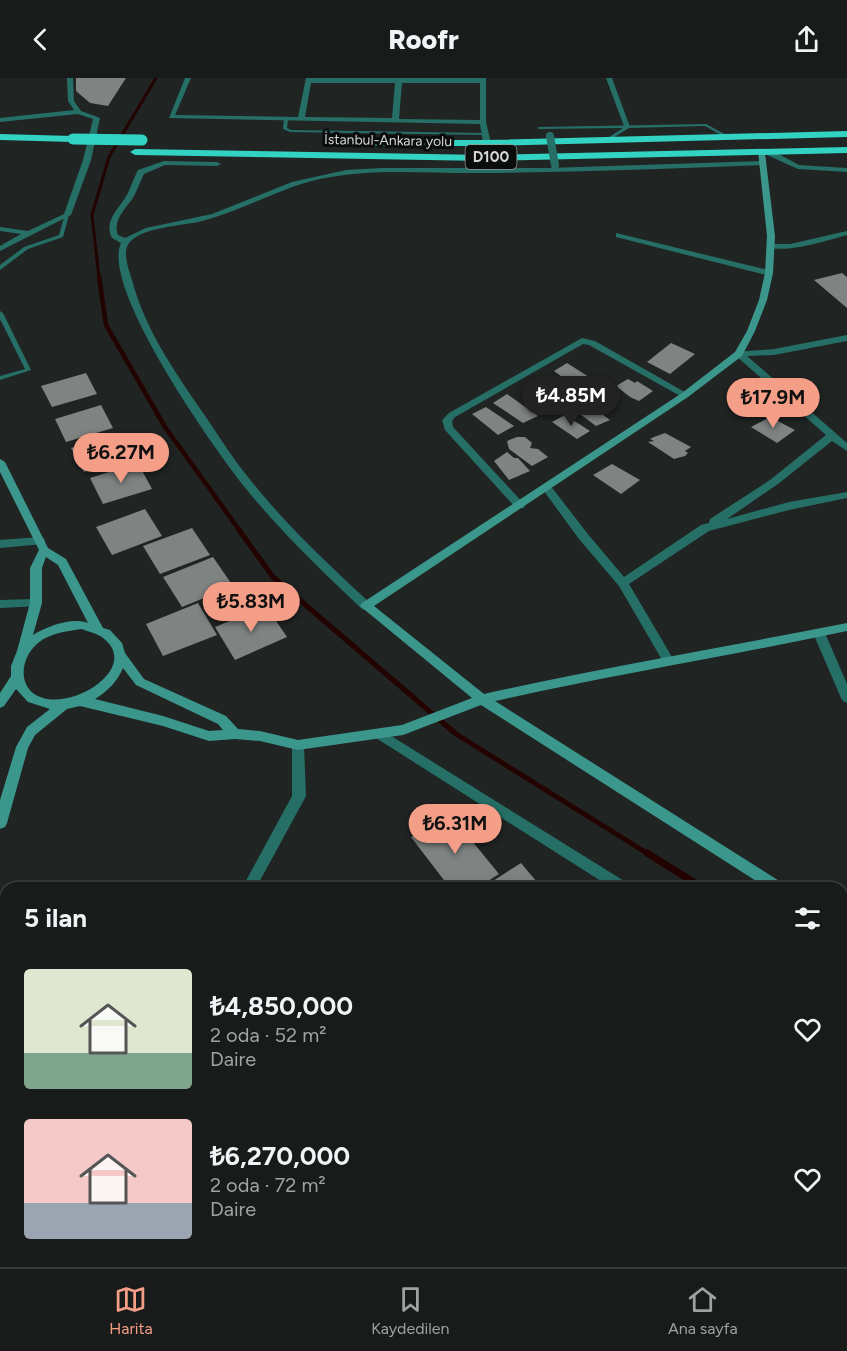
<!DOCTYPE html>
<html lang="tr">
<head>
<meta charset="utf-8">
<style>
  :root { --surface:#181b1a; --page:#252827; --text:#f1f3f6; --muted:#9fa1a2; --line:#363939; --accent:#f49e87 }
  body { margin:0; font-family:Figtree,sans-serif; background:var(--page); color:var(--text); height:100vh; display:flex; flex-direction:column; font-size:22px; white-space:nowrap }
  * { box-sizing:border-box; margin:0 }
  p { font-size:20px; color:var(--muted) }
  .icon { flex:none; width:33px; height:33px; fill:none; stroke:currentColor; stroke-width:2; stroke-linecap:round; stroke-linejoin:round }
  .map { position:relative; flex:1; overflow:hidden }
  .details { position:absolute; left:0px; top:804px; width:848px; height:386px; display:flex; flex-direction:column; background:var(--surface); border-radius:18px 18px 0 0; box-shadow:0 6px 24px #0002,0 0 0 2px var(--line) }
  .details>* { flex:none }
  .price { position:absolute; translate:-50% -51px; padding:0 14px; border-radius:21px; background:var(--accent); color:#111; font-size:20px; line-height:39px; filter:drop-shadow(0 2px 3px #0008) }
  .price::after { content:''; position:absolute; left:50%; top:36px; width:18px; height:14px; margin-left:-9px; background:inherit; clip-path:polygon(0 0,100% 0,50% 100%) }
  .price.active { background:#222; color:#fff }
  ul { padding:0; list-style:none }
  li { display:flex; align-items:center; gap:18px; height:150px; padding:0 24px }
  li span { display:grid; place-items:center; flex:none; width:168px; height:120px; border-radius:6px; color:#555 }
  li>.icon { margin-inline-start:auto }
  span .icon { width:72px; height:72px; fill:#fffc; stroke-width:1 }
  li b { font-size:26px }
  h2 { display:flex; justify-content:space-between; align-items:center; height:72px; padding:0 24px; font-size:26px }
  header { display:flex; justify-content:space-between; align-items:center; height:78px; padding:0 24px; background:var(--surface); font-size:27px; font-weight:800 }
  .tab-bar { display:flex; justify-content:space-around; align-items:center; height:84px; border-top:2px solid var(--line); background:var(--surface); font-size:16px; color:var(--muted) }
  .tab-bar a { display:grid; justify-items:center; gap:3px }
  .tab-bar .active { color:var(--accent) }
  .map>svg:first-child { display:block }
  .lines { fill:none; stroke-linecap:round; stroke-linejoin:round }
  .stream-far3 { stroke:#230300; stroke-width:3 }
  .stream-far2 { stroke:#230300; stroke-width:4.5 }
  .stream-far1 { stroke:#230300; stroke-width:5 }
  .stream { stroke:#230300; stroke-width:7 }
  .building { fill:#7f8483 }
  .lane { fill:#266f67; fill-rule:evenodd }
  .street { fill:#266f67; fill-rule:evenodd }
  .secondary { fill:#3b968c; fill-rule:evenodd }
  .highway { fill:#33d3c4; fill-rule:evenodd }
  .street-bridge { stroke:#266f67; stroke-width:8 }
  .highway-bridge { stroke:#33d3c4; stroke-width:11 }
  .labels { text-anchor:middle; stroke-width:6; stroke-linejoin:round; paint-order:stroke }
  .far-street-label { font-size:14px; fill:#d5d7d7; stroke:#0b0c0c }
  .shield { fill:#0b0c0c; stroke:#989a9a; stroke-width:1.5 }
  .shield-label { font-size:15px; font-weight:bold; fill:#d5d7d7 }
</style>
</head>
<body>
<header><svg class="icon" aria-label="back" viewBox="0 0 24 24"><path d="M15 5l-7 7 7 7"/></svg>Roofr<svg class="icon" aria-label="share" viewBox="0 0 24 24"><path d="M12 15V3M7 8l5-5 5 5M5 13v7h14v-7"/></svg></header>
<div class="map">
<svg width="847" height="1189" viewBox="0 0 847 1189">
  <rect width="100%" height="100%" fill="#202423"/>
  <g class="lines">
    <!-- stream-far3 -->
    <path class="stream-far3" d="M 99,200 L 92,137 L 109,79 L 156,0"/>
    <!-- stream-far2 -->
    <path class="stream-far2" d="M 99,198 L 106,247 L 165,349 L 240,453"/>
    <!-- stream-far1 -->
    <path class="stream-far1" d="M 239,452 L 273,499 L 456,656 L 650,777"/>
    <!-- stream -->
    <path class="stream" d="M 647,775 L 703,810
      M 842,897 L 847,900"/>
  </g>
  <!-- building -->
  <path class="building" d="M 76,0 L 126,0 L 108,28 L 90,25 L 76,13 Z
    M 842,195 L 847,199 L 847,230 L 814,202 Z
    M 671,265 L 695,276 L 670,296 L 647,284 Z
    M 567,285 L 589,299 L 573,307 L 554,293 Z
    M 86,295 L 97,316 L 52,329 L 41,308 Z
    M 547,298 L 570,313 L 554,321 L 533,304 Z
    M 628,301 L 635,305 L 637,303 L 653,313 L 639,323 L 630,319 L 616,308 Z
    M 507,316 L 538,338 L 523,345 L 493,325 Z
    M 101,327 L 113,350 L 66,364 L 55,341 Z
    M 589,327 L 610,342 L 596,348 L 576,333 Z
    M 486,329 L 514,348 L 498,357 L 472,336 Z
    M 565,337 L 590,353 L 577,361 L 552,344 Z
    M 770,339 L 795,352 L 777,365 L 751,349 Z
    M 118,355 L 131,379 L 84,394 L 71,370 Z
    M 665,355 L 691,369 L 685,373 L 688,375 L 685,378 L 674,381 L 648,364 L 654,363 L 650,361 L 654,359 Z
    M 517,359 L 525,359 L 532,365 L 530,370 L 538,371 L 548,379 L 532,388 L 509,371 L 507,363 Z
    M 507,374 L 514,380 L 518,380 L 530,393 L 509,402 L 494,383 Z
    M 138,385 L 152,411 L 103,426 L 90,400 Z
    M 612,386 L 640,402 L 621,416 L 593,397 Z
    M 145,431 L 162,458 L 112,477 L 96,449 Z
    M 192,450 L 210,477 L 160,496 L 143,468 Z
    M 213,479 L 233,508 L 182,529 L 163,499 Z
    M 198,525 L 217,557 L 163,578 L 146,546 Z
    M 266,528 L 287,559 L 235,582 L 215,549 Z
    M 450,736 L 499,796 L 477,810 L 450,810 L 411,759 Z
    M 521,785 L 542,810 L 482,810 Z
    M 847,1009 L 847,1084 L 842,1078 L 842,1013 Z
    M 722,1184 L 788,1184 L 782,1189 L 727,1189 Z
    M 804,1184 L 832,1184 L 837,1189 L 798,1189 Z"/>
  <g class="lines">
    <!-- lane -->
    <path class="lane" d="M 286,40 L 288,41 L 287,50 L 291,52 L 485,55 L 487,56 L 485,57 L 290,54 L 283,51 L 284,41 Z
      M 706,46 L 732,60 L 728,61 L 705,48 L 629,50 L 608,63 L 606,62 L 606,61 L 623,50 L 539,51 L 537,50 L 539,49 Z
      M 65,136 L 69,137 L 63,159 L 28,171 L 0,192 L 0,187 L 24,169 L 59,157 Z
      M 0,233 L 3,235 L 31,292 L 0,302 L 0,298 L 25,291 L 0,241 Z"/>
    <!-- street -->
    <path class="street" d="M 67,0 L 73,0 L 74,23 L 81,33 L 100,40 L 91,82 L 71,137 L 0,173 L 0,168 L 21,156 L 0,153 L 0,149 L 28,153 L 64,136 L 83,82 L 93,41 L 78,36 L 0,44 L 0,40 L 74,32 L 68,23 Z
      M 185,0 L 191,0 L 175,37 L 298,39 L 306,0 L 486,0 L 486,44 L 491,65 L 487,67 L 483,65 L 480,46 L 169,40 ZM 311,5 L 395,5 L 392,40 L 305,39 ZM 402,5 L 480,5 L 480,42 L 399,41 Z
      M 606,0 L 612,0 L 630,49 L 624,48 Z
      M 767,73 L 773,73 L 799,87 L 847,90 L 847,94 L 798,91 L 767,77 Z
      M 164,83 L 217,84 L 221,86 L 217,88 L 165,87 L 144,96 C 140,103 138,111 134,118 C 127,130 112,141 118,157 L 125,160 L 146,150 L 212,136 L 292,104 L 346,92 L 383,90 L 548,90 L 763,83 L 767,85 L 763,87 C 670,91 577,94 484,95 C 433,96 381,90 331,99 C 285,106 246,132 202,143 C 183,148 141,149 129,165 C 122,175 129,192 132,202 C 145,251 173,291 201,332 C 217,355 231,378 248,399 C 284,445 327,485 370,525 L 372,528 L 366,532 L 362,531 C 322,493 282,455 247,412 C 216,374 100,210 121,165 L 112,160 C 103,142 120,130 128,115 C 131,108 134,100 138,92 Z
      M 847,153 L 847,157 C 829,162 782,177 767,168 L 771,166 L 790,166 Z
      M 616,155 L 772,193 L 773,195 L 766,197 L 616,159 Z
      M 847,257 L 847,263 L 774,277 L 747,278 L 847,365 L 847,373 L 832,363 L 778,406 L 727,441 L 789,424 L 847,414 L 847,420 L 789,432 L 709,453 L 629,506 L 675,584 L 673,587 L 665,587 L 619,508 L 579,461 L 541,409 L 546,406 L 550,407 L 587,455 L 624,499 L 701,447 L 709,445 L 710,441 L 770,402 L 826,357 L 736,278 L 736,274 L 774,271 Z
      M 582,260 L 595,263 L 690,317 L 685,320 L 682,319 L 589,267 L 583,266 L 455,339 L 452,343 L 453,349 L 525,427 L 524,430 L 516,430 L 445,352 L 442,342 L 449,335 Z
      M 40,459 L 44,460 L 45,463 L 44,466 L 0,470 L 0,462 Z
      M 36,521 L 40,522 L 42,525 L 40,528 L 0,530 L 0,522 Z
      M 819,551 L 825,555 L 847,606 L 847,625 L 843,623 L 841,620 L 813,555 Z
      M 380,651 L 629,806 L 631,810 L 612,810 L 376,660 L 374,656 L 376,652 Z
      M 298,662 L 302,663 L 304,667 L 306,718 L 256,810 L 242,810 L 292,718 L 292,667 L 294,663 Z
      M 0,867 L 6,867 L 6,881 L 0,881 Z
      M 842,942 L 847,945 L 847,961 L 842,958 Z
      M 323,1184 L 345,1184 L 348,1189 L 325,1189 Z"/>
    <!-- secondary -->
    <path class="secondary" d="M 758,73 L 765,75 L 775,158 L 773,195 L 767,222 L 755,253 L 742,278 L 688,319 L 374,528 L 484,616 C 604,589 726,569 847,545 L 847,553 C 730,578 612,597 495,623 L 784,806 L 786,810 L 767,810 L 481,627 L 403,657 L 298,672 L 260,663 L 235,661 L 209,663 L 163,648 L 80,628 L 67,631 L 35,657 L 28,670 L 7,745 L 5,749 L 0,751 L 0,722 L 16,669 L 27,649 L 50,631 L 28,624 L 16,611 L 4,628 L 0,630 L 0,615 L 11,598 L 11,588 L 17,573 L 30,525 L 30,490 L 39,472 L 0,394 L 0,381 L 5,384 L 48,470 L 66,481 L 103,550 L 110,552 L 122,565 L 125,575 L 144,601 L 226,638 L 238,651 L 260,653 L 298,662 L 402,647 L 472,620 L 360,528 L 362,525 L 682,315 L 735,274 L 747,253 L 759,222 L 765,195 L 767,158 ZM 46,479 L 58,487 L 88,545 C 72,539 48,548 33,557 L 42,525 L 42,490 ZM 82,551 C 88,554 97,555 103,560 C 140,588 78,630 43,620 C 16,612 20,580 38,565 C 50,555 67,553 82,551 ZM 123,590 L 136,607 L 218,646 L 223,652 L 209,653 L 163,638 L 95,621 C 108,613 117,604 123,590 Z
      M 842,843 L 847,845 L 847,860 L 842,857 Z"/>
    <!-- highway -->
    <path class="highway" d="M 847,53 L 847,59 L 487,68 L 375,68 L 370,65 L 375,62 L 487,62 Z
      M 0,56 L 73,58 L 78,61 L 73,64 L 0,62 Z
      M 847,69 L 847,75 L 485,83 L 135,77 L 130,74 L 135,71 L 485,77 Z"/>
    <!-- street-bridge -->
    <path class="street-bridge" d="M 550,58 L 555,87"/>
    <!-- highway-bridge -->
    <path class="highway-bridge" d="M 73,61 L 142,62"/>
  </g>
  <g class="labels">
    <!-- far-street labels -->
    <g class="far-street-label">
      <text transform="translate(388 62) rotate(1)" y="5">İstanbul-Ankara yolu</text>
    </g>
    <!-- shield labels -->
    <rect class="shield" x="465.5" y="67" width="51" height="24" rx="4.5"/>
    <g class="shield-label">
      <text x="491" y="84">D100</text>
    </g>
  </g>
</svg>
<b class="price active" style="left:571px;top:349px">₺4.85M</b>
<b class="price" style="left:773px;top:351px">₺17.9M</b>
<b class="price" style="left:121px;top:406px">₺6.27M</b>
<b class="price" style="left:251px;top:555px">₺5.83M</b>
<b class="price" style="left:455px;top:777px">₺6.31M</b>
<section class="details">
<h2>5 ilan<svg class="icon" aria-label="filters" viewBox="0 0 24 24"><path d="M4 7h16M4 17h16"/><circle cx="9" cy="7" r="2"/><circle cx="15" cy="17" r="2"/></svg></h2>
<ul>
<li><span style="background:linear-gradient(#dfe7d0 70%,#7fa58c 0)"><svg class="icon" aria-label="home" viewBox="0 0 24 24"><path d="M3 11l9-7 9 7M6 9v11h12V9"/></svg></span><div><b>₺4,850,000</b><p>2 oda · 52 m²</p><p>Daire</p></div><svg class="icon" aria-label="heart" viewBox="0 0 24 24"><path d="M12 20l-8-8c-3-5 5-10 8-4 3-6 11-1 8 4z"/></svg></li>
<li><span style="background:linear-gradient(#f6c9c9 70%,#9aa5b1 0)"><svg class="icon" aria-label="home" viewBox="0 0 24 24"><path d="M3 11l9-7 9 7M6 9v11h12V9"/></svg></span><div><b>₺6,270,000</b><p>2 oda · 72 m²</p><p>Daire</p></div><svg class="icon" aria-label="heart" viewBox="0 0 24 24"><path d="M12 20l-8-8c-3-5 5-10 8-4 3-6 11-1 8 4z"/></svg></li>
</ul>
</section>
</div>
<nav class="tab-bar">
<a class="active"><svg class="icon" aria-label="map" viewBox="0 0 24 24"><path d="M3 6l6-2 6 2 6-2v14l-6 2-6-2-6 2zM9 4v14M15 6v14"/></svg>Harita</a>
<a><svg class="icon" aria-label="saved" viewBox="0 0 24 24"><path d="M7 4h10v16l-5-4-5 4z"/></svg>Kaydedilen</a>
<a><svg class="icon" aria-label="home" viewBox="0 0 24 24"><path d="M3 11l9-7 9 7M6 9v11h12V9"/></svg>Ana sayfa</a>
</nav>
</body>
</html>
